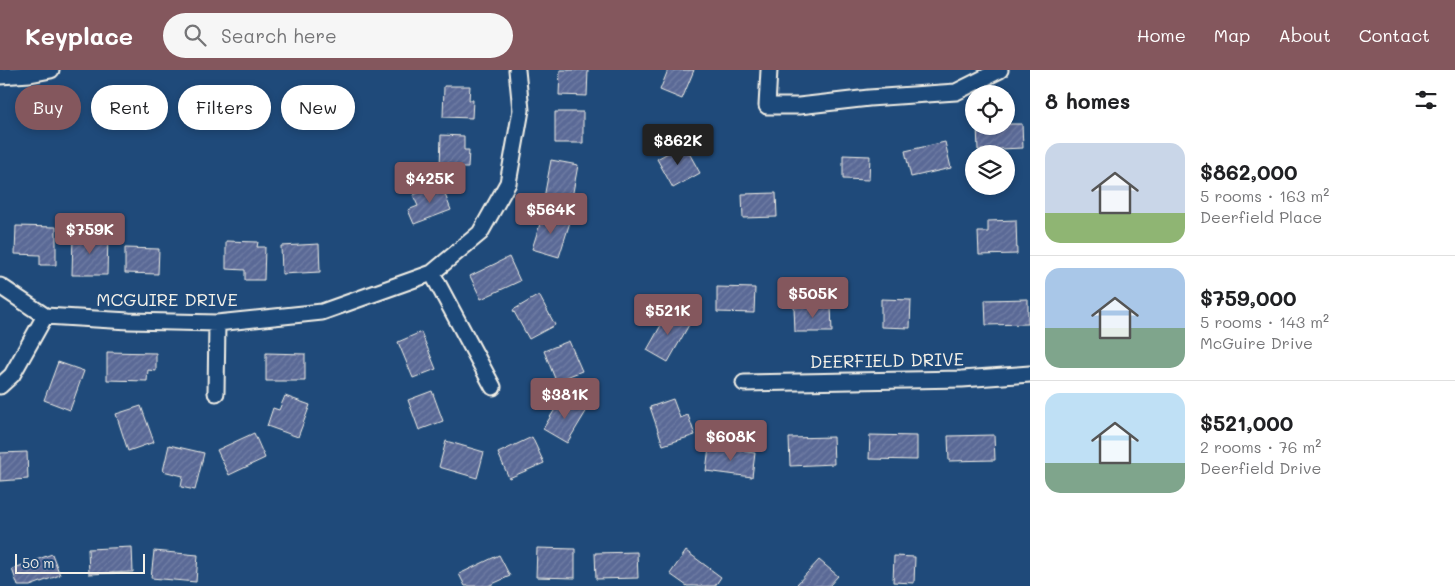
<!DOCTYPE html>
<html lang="en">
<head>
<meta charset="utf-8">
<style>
  :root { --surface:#fff; --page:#f6f6f6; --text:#202124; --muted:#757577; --line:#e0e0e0; --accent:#84575d }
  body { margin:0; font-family:Mali,sans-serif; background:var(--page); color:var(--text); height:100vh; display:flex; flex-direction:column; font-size:19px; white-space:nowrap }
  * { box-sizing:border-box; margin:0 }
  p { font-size:16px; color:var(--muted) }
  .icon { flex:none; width:28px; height:28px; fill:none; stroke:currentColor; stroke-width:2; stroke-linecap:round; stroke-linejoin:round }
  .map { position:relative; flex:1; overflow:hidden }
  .side { display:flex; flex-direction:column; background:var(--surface); width:425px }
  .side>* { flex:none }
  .guide { position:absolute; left:15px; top:15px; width:475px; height:45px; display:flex; gap:10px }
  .buttons { position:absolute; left:965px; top:15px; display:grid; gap:10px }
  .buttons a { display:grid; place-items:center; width:50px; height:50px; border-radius:50%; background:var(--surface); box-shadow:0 2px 8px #0003; font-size:25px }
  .scale { position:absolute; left:15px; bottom:12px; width:130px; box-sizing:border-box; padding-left:5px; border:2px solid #f4f1e8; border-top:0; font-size:14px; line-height:18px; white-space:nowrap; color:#f4f1e8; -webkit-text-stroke:4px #1f4a7a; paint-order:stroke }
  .price { position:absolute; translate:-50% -42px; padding:0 11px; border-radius:5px; background:var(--accent); color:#fff; font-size:16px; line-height:32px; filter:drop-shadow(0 1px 2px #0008) }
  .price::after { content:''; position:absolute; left:50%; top:30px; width:15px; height:11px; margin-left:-8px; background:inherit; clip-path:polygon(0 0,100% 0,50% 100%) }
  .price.selected { background:#222; color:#fff }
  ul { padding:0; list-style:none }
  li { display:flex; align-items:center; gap:15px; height:125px; padding:0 15px }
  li+li { border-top:1px solid var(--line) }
  li span { display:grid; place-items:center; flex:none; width:140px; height:100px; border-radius:15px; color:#555 }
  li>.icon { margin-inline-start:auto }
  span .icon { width:60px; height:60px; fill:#fffc; stroke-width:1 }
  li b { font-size:21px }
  h2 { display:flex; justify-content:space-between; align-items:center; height:60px; padding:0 15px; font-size:21px }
  .pill { padding:0 18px; border-radius:22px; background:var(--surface); box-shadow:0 2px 8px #0003; font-size:18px; line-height:45px }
  .pill.selected { background:var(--accent); color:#fff }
  header { display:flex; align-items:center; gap:30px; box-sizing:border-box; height:70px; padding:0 25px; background:var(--accent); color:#fff }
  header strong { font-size:24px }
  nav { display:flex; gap:28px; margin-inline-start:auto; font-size:18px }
  .search { width:350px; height:45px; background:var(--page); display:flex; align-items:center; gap:12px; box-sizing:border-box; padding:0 18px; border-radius:28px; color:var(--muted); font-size:19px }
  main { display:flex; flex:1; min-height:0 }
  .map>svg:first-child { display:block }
  .building { fill:url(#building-hatch); stroke:#f4f1e8 }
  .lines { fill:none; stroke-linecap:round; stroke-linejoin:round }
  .minor-casing { stroke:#f4f1e8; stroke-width:19 }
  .minor { stroke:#1f4a7a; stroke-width:15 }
  .labels { text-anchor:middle; stroke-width:4.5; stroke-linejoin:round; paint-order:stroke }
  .street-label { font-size:18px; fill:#f4f1e8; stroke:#1f4a7a }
</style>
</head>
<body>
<header>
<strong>Keyplace</strong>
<div class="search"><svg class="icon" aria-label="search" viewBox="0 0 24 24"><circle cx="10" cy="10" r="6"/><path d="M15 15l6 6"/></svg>Search here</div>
<nav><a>Home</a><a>Map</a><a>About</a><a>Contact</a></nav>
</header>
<main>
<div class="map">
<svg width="1030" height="516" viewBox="0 0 1030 516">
  <defs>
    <pattern id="building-hatch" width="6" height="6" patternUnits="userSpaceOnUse" patternTransform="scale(1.25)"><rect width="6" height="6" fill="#5a6996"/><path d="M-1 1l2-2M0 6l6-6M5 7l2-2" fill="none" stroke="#727fa5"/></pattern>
  </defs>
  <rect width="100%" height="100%" fill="#1f4a7a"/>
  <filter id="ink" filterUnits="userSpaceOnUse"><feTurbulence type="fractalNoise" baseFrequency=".02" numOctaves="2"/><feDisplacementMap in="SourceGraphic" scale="10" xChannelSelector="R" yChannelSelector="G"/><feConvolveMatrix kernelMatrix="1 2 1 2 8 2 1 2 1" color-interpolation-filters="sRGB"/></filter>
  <g filter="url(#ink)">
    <!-- building -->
    <path class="building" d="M 560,0 L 588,0 L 587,26 L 559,25 Z
      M 668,0 L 694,0 L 682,29 L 660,20 Z
      M 444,16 L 470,16 L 469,30 L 473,30 L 472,48 L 443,47 Z
      M 555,42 L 583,42 L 583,73 L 555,73 Z
      M 1006,54 L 1022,54 L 1023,78 L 978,80 L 977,56 L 1006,56 Z
      M 441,65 L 464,66 L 464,80 L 469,80 L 468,98 L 440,98 Z
      M 945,72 L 951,98 L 911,107 L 905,81 Z
      M 684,74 L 700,103 L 673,118 L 657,89 Z
      M 843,85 L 870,86 L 869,110 L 843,109 Z
      M 551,90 L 578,95 L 571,133 L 544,128 Z
      M 441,114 L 451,140 L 414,154 L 408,140 L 418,136 L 413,125 Z
      M 776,123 L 777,147 L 743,148 L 742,124 Z
      M 543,144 L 570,152 L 559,187 L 532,179 Z
      M 1016,150 L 1017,184 L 979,185 L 978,162 L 988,162 L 988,151 Z
      M 16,156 L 56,157 L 56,195 L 40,195 L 40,185 L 15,184 Z
      M 73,165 L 108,165 L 107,205 L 72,205 Z
      M 226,171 L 258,172 L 257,177 L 265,177 L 264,210 L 245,210 L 245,200 L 226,199 Z
      M 319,174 L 320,202 L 282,204 L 281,176 Z
      M 125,178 L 159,179 L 158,204 L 125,203 Z
      M 509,187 L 520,211 L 481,229 L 470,206 Z
      M 717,217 L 755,218 L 754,243 L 717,242 Z
      M 539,225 L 555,255 L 529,269 L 513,240 Z
      M 881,229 L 911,230 L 910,258 L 881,257 Z
      M 1028,229 L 1028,254 L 986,255 L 985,230 Z
      M 831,236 L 832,262 L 795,262 L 794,237 Z
      M 669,241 L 690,253 L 668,292 L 647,280 Z
      M 421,262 L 436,299 L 413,308 L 398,272 Z
      M 569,271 L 582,301 L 556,311 L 544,281 Z
      M 107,282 L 156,283 L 156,301 L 148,300 L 147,311 L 107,310 Z
      M 266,283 L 305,284 L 305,311 L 266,311 Z
      M 58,292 L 84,301 L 70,340 L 44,330 Z
      M 432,321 L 443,351 L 419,360 L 408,330 Z
      M 285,326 L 310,335 L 298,367 L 267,356 L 273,338 L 279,340 Z
      M 563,326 L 587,340 L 567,373 L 543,359 Z
      M 673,329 L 680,348 L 688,345 L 695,365 L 663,375 L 650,337 Z
      M 141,336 L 154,372 L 128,381 L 116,344 Z
      M 254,363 L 265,388 L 229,405 L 217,380 Z
      M 870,365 L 917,366 L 917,390 L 869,389 Z
      M 994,365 L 995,390 L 949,391 L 948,366 Z
      M 532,367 L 544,393 L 509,408 L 498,383 Z
      M 833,367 L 834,394 L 790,396 L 789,368 Z
      M 446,371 L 484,382 L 477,408 L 439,397 Z
      M 169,375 L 204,383 L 195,420 L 181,417 L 183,406 L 163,401 Z
      M 709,377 L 755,383 L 752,407 L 706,401 Z
      M 27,382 L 28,409 L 0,411 L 0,383 Z
      M 132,477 L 133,502 L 89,504 L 88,479 Z
      M 537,478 L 575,479 L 575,508 L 536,507 Z
      M 154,481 L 198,485 L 196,512 L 151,508 Z
      M 686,481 L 721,507 L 715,516 L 687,516 L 670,504 Z
      M 637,482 L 638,508 L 596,509 L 595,483 Z
      M 52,484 L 60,505 L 30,516 L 18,516 L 12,499 Z
      M 499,485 L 510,506 L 488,516 L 465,516 L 459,504 Z
      M 894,486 L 915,487 L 914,513 L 893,512 Z
      M 819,490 L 838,506 L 829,516 L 799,516 L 797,514 Z"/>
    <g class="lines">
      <defs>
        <path id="minor" d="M 769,0 L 767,36 L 799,36 L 869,28 L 956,22 L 1000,0
          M 0,6 L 30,4 L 51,0
          M 432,203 L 493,317
          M 0,216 L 45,246 L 129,251 L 217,253 L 322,242 L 432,203 L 480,163 L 508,113 L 521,40 L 517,0
          M 744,313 L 962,309 L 1030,304
          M 0,316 L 12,305 L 45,246
          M 216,323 L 217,253"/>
      </defs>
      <!-- minor casing -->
      <use href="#minor" class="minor-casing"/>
      <!-- minor -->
      <use href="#minor" class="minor"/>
    </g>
  </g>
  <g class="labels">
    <!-- street labels -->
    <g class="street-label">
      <text x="167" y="236">MCGUIRE DRIVE</text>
      <text transform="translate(887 291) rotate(-1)" y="6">DEERFIELD DRIVE</text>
    </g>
  </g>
</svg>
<div class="buttons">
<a><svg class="icon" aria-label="locate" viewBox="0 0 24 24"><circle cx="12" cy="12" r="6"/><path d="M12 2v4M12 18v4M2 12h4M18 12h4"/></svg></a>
<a><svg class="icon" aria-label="layers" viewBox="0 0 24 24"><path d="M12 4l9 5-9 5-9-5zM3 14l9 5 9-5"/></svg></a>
</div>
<div class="scale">50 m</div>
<b class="price selected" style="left:678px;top:96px">$862K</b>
<b class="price" style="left:430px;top:134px">$425K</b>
<b class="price" style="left:551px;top:165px">$564K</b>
<b class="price" style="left:90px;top:185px">$759K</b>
<b class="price" style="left:813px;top:249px">$505K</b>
<b class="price" style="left:668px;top:266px">$521K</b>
<b class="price" style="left:565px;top:350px">$381K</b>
<b class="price" style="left:731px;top:392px">$608K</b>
<div class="guide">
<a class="pill selected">Buy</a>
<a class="pill">Rent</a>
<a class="pill">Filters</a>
<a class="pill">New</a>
</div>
</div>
<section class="side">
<h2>8 homes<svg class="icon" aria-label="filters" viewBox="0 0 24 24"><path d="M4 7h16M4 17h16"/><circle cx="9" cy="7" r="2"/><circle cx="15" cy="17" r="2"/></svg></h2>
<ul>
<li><span style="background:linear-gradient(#c9d6e8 70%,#8fb573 0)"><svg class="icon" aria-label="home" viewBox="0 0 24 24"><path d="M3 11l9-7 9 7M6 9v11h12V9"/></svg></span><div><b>$862,000</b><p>5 rooms · 163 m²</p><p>Deerfield Place</p></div></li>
<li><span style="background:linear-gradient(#a9c7e8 60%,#7fa58c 0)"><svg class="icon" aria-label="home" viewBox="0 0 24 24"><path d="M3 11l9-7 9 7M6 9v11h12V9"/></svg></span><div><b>$759,000</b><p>5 rooms · 143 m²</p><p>McGuire Drive</p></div></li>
<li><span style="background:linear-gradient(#bfe0f5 70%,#7fa58c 0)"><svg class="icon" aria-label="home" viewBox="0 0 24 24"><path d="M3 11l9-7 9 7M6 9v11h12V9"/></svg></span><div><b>$521,000</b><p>2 rooms · 76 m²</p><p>Deerfield Drive</p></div></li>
</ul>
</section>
</main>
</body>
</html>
